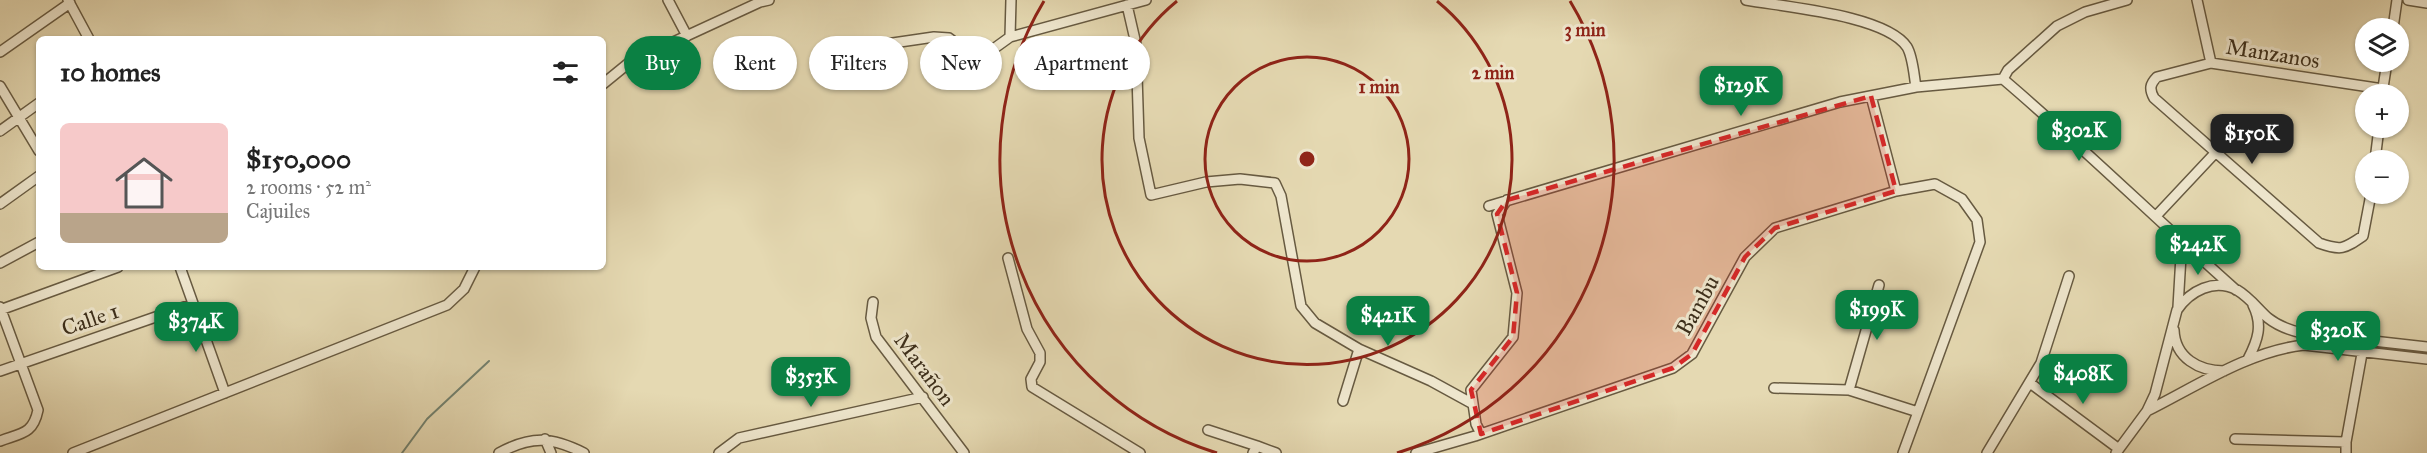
<!DOCTYPE html>
<html lang="en">
<head>
<meta charset="utf-8">
<style>
  :root { --surface:#fff; --page:#f6f6f6; --text:#222; --muted:#767676; --line:#e0e0e0; --accent:#0b8043 }
  body { margin:0; font-family:"IM FELL Great Primer",serif; background:var(--page); color:var(--text); height:100vh; display:flex; flex-direction:column; font-size:22px; white-space:nowrap }
  * { box-sizing:border-box; margin:0 }
  p { font-size:20px; color:var(--muted) }
  .icon { flex:none; width:33px; height:33px; fill:none; stroke:currentColor; stroke-width:2; stroke-linecap:round; stroke-linejoin:round }
  .map { position:relative; flex:1; overflow:hidden }
  .side { position:absolute; left:36px; top:36px; width:570px; height:234px; display:flex; flex-direction:column; background:var(--surface); border-radius:9px; box-shadow:0 2px 4px #0004 }
  .side>* { flex:none }
  .top-card { position:absolute; left:624px; top:36px; width:570px; height:54px; display:flex; gap:12px }
  .fabs { position:absolute; left:2355px; top:18px; display:grid; gap:12px }
  .fabs a { display:grid; place-items:center; width:54px; height:54px; border-radius:50%; background:var(--surface); box-shadow:0 2px 4px #0004; font-size:30px }
  .price { position:absolute; translate:-50% -51px; padding:0 14px; border-radius:12px; background:var(--accent); color:#fff; font-size:20px; line-height:39px; filter:drop-shadow(0 2px 3px #0008) }
  .price::after { content:''; position:absolute; left:50%; top:36px; width:18px; height:14px; margin-left:-9px; background:inherit; clip-path:polygon(0 0,100% 0,50% 100%) }
  .price.current { background:#222; color:#fff }
  ul { padding:0; list-style:none }
  li { display:flex; align-items:center; gap:18px; height:150px; padding:0 24px }
  li+li { border-top:2px solid var(--line) }
  li span { display:grid; place-items:center; flex:none; width:168px; height:120px; border-radius:9px; color:#555 }
  li>.icon { margin-inline-start:auto }
  span .icon { width:72px; height:72px; fill:#fffc; stroke-width:1 }
  li b { font-size:26px }
  h2 { display:flex; justify-content:space-between; align-items:center; height:72px; padding:0 24px; font-size:26px }
  .tag { padding:0 21px; border-radius:27px; background:var(--surface); box-shadow:0 2px 4px #0004; font-size:21px; line-height:54px }
  .tag.current { background:var(--accent); color:#fff }
  .map>svg:first-child { display:block }
  .lines { fill:none; stroke-linecap:round; stroke-linejoin:round }
  .stream { stroke:#728270; stroke-width:2 }
  .minor-casing { stroke:#675a41; stroke-width:12 }
  .minor { stroke:#eee6cd; stroke-width:9 }
  .marked { fill:#d62828; fill-opacity:0.2; stroke:#d62828; stroke-width:4.5; stroke-dasharray:12 8; stroke-linejoin:round }
  .ring { fill:none; stroke:#8f2418; stroke-width:3 }
  .labels { text-anchor:middle; stroke-width:6; stroke-linejoin:round; paint-order:stroke }
  .street-label { font-size:22px; fill:#3d2f1b; stroke:#eee6cd }
  .centre { fill:#8f2418; stroke:#eee6cd; stroke-width:3 }
  .ring-label { font-size:18px; text-anchor:middle; font-weight:bold; fill:#8f2418; stroke:#eee6cd; stroke-width:6; stroke-linejoin:round; paint-order:stroke }
</style>
</head>
<body>
<div class="map">
<svg width="2427" height="453" viewBox="0 0 2427 453">
  <rect width="100%" height="100%" fill="#e5d9b2"/>
  <filter id="stains"><feTurbulence type="fractalNoise" baseFrequency=".00333" numOctaves="4"/><feColorMatrix values="0 0 0 0 .2 0 0 0 0 .09 0 0 0 0 .02 0 0 0 .5 -.17"/></filter>
  <radialGradient id="worn" r=".72"><stop offset=".6" stop-color="#630" stop-opacity="0"/><stop offset="1" stop-color="#630" stop-opacity=".3"/></radialGradient>
  <g class="lines">
    <!-- stream -->
    <path class="stream" d="M 402,453 L 427,419 L 489,361"/>
    <defs>
      <path id="minor" d="M 68,0 L 89,39
        M 668,0 L 687,36
        M 1746,0 C 1784,7 1886,15 1907,47 C 1913,57 1914,76 1916,87
        M 2197,0 L 2211,63
        M 2408,0 L 2427,3
        M 1127,5 L 1136,44 L 1139,138 L 1151,195 L 1206,182 L 1240,179 L 1275,183 L 1281,196 L 1301,306 L 1315,323 L 1359,349
        M 2393,28 L 2397,0
        M 1010,37 L 1146,0
        M 838,51 L 934,37 L 949,38 L 977,59
        M 0,52 L 70,3
        M 2003,79 L 2008,70 L 2057,26 L 2085,12 L 2127,0
        M 949,81 L 1010,37 L 1011,0
        M 603,84 L 630,62 L 760,2 L 769,0
        M 0,86 L 39,151
        M 2382,94 L 2387,62
        M 1871,96 L 1896,191
        M 0,131 L 39,103
        M 2375,160 L 2379,128
        M 2371,194 L 2363,236 C 2344,249 2341,251 2319,243 L 2154,98 C 2149,89 2150,84 2157,77 L 2211,63 L 2383,89
        M 0,204 L 39,176
        M 1489,206 L 1840,102 L 1916,87 L 2003,79 C 2083,147 2157,220 2236,290
        M 2156,216 L 2217,151
        M 2172,236 L 2181,256 L 2178,307
        M 1008,258 L 1027,329 L 1040,353 L 1040,362 L 1031,379 L 1032,387 L 1140,453
        M 0,263 L 39,242
        M 180,267 L 225,393
        M 873,302 L 871,318 L 876,337 L 964,453
        M 0,307 L 38,410 C 33,434 22,433 0,441
        M 0,310 L 118,267
        M 2174,330 C 2175,358 2199,371 2224,371
        M 2248,359 C 2258,340 2263,325 2253,305
        M 0,371 L 193,304
        M 2030,383 L 2119,449
        M 1774,388 L 1849,390 L 1918,412
        M 1849,390 L 1879,285
        M 1343,401 L 1359,349 L 1431,381 L 1473,404
        M 2147,411 C 2197,386 2249,351 2304,345 L 2427,359
        M 1208,430 L 1257,446
        M 1481,434 L 1476,424 L 1471,390 L 1513,337 L 1517,293 L 1497,214 L 1507,200
        M 545,439 L 551,453
        M 2235,439 L 2346,442
        M 73,453 L 447,305 L 464,289 L 475,267
        M 499,453 C 532,435 552,437 584,453
        M 719,453 L 739,438 L 923,397
        M 1253,453 L 1257,446 L 1276,453
        M 1416,453 L 1475,436 L 1673,368 L 1692,354 L 1745,257 L 1775,228 L 1896,191 L 1935,184 L 1962,199 L 1977,220 L 1980,242 L 1903,453
        M 1987,453 L 2041,363 L 2069,276
        M 2116,453 L 2147,411 L 2155,394 L 2177,310 C 2190,291 2214,278 2237,290 C 2249,297 2258,309 2268,318 C 2278,326 2289,330 2302,333 L 2427,347
        M 2346,453 L 2346,442 L 2363,348"/>
    </defs>
    <!-- minor casing -->
    <use href="#minor" class="minor-casing"/>
    <!-- minor -->
    <use href="#minor" class="minor"/>
  </g>
  <!-- marked area -->
  <path class="marked" d="M 1871,96 L 1896,191 L 1775,228 L 1745,257 L 1692,354 L 1673,368 L 1481,434 L 1471,390 L 1513,337 L 1517,293 L 1497,214 L 1507,200 Z"/>
  <!-- distance rings -->
  <g class="ring">
    <circle cx="1307" cy="159" r="102"/>
    <path d="M1437 1A205 205 0 1 1 1177 1"/>
    <path d="M1217 453A307 307 0 0 1 1044 1M1570 1A307 307 0 0 1 1397 453"/>
  </g>
  <g class="labels">
    <!-- street labels -->
    <g class="street-label">
      <text transform="translate(2273 53) rotate(9)" y="8">Manzanos</text>
      <text transform="translate(1697 305) rotate(-61)" y="8">Bambu</text>
      <text transform="translate(90 319) rotate(-19)" y="8">Calle 1</text>
      <text transform="translate(925 369) rotate(53)" y="8">Marañon</text>
    </g>
  </g>
  <circle cx="1307" cy="159" r="9" class="centre"/>
  <g class="ring-label">
    <text x="1585" y="36">3 min</text>
    <text x="1493" y="79">2 min</text>
    <text x="1379" y="93">1 min</text>
  </g>
  <rect width="100%" height="100%" filter="url(#stains)"/>
  <rect width="100%" height="100%" fill="url(#worn)"/>
</svg>
<div class="fabs">
<a><svg class="icon" aria-label="layers" viewBox="0 0 24 24"><path d="M12 4l9 5-9 5-9-5zM3 14l9 5 9-5"/></svg></a>
<a>+</a>
<a>−</a>
</div>
<b class="price" style="left:1741px;top:117px">$129K</b>
<b class="price" style="left:2079px;top:162px">$302K</b>
<b class="price current" style="left:2252px;top:165px">$150K</b>
<b class="price" style="left:2198px;top:276px">$242K</b>
<b class="price" style="left:1877px;top:341px">$199K</b>
<b class="price" style="left:1388px;top:347px">$421K</b>
<b class="price" style="left:196px;top:353px">$374K</b>
<b class="price" style="left:2338px;top:362px">$320K</b>
<b class="price" style="left:2083px;top:405px">$408K</b>
<b class="price" style="left:811px;top:408px">$353K</b>
<div class="top-card">
<a class="tag current">Buy</a>
<a class="tag">Rent</a>
<a class="tag">Filters</a>
<a class="tag">New</a>
<a class="tag">Apartment</a>
</div>
<section class="side">
<h2>10 homes<svg class="icon" aria-label="filters" viewBox="0 0 24 24"><path d="M4 7h16M4 17h16"/><circle cx="9" cy="7" r="2"/><circle cx="15" cy="17" r="2"/></svg></h2>
<ul>
<li><span style="background:linear-gradient(#f6c9c9 75%,#b9a48a 0)"><svg class="icon" aria-label="home" viewBox="0 0 24 24"><path d="M3 11l9-7 9 7M6 9v11h12V9"/></svg></span><div><b>$150,000</b><p>2 rooms · 52 m²</p><p>Cajuiles</p></div></li>
</ul>
</section>
</div>
</body>
</html>
